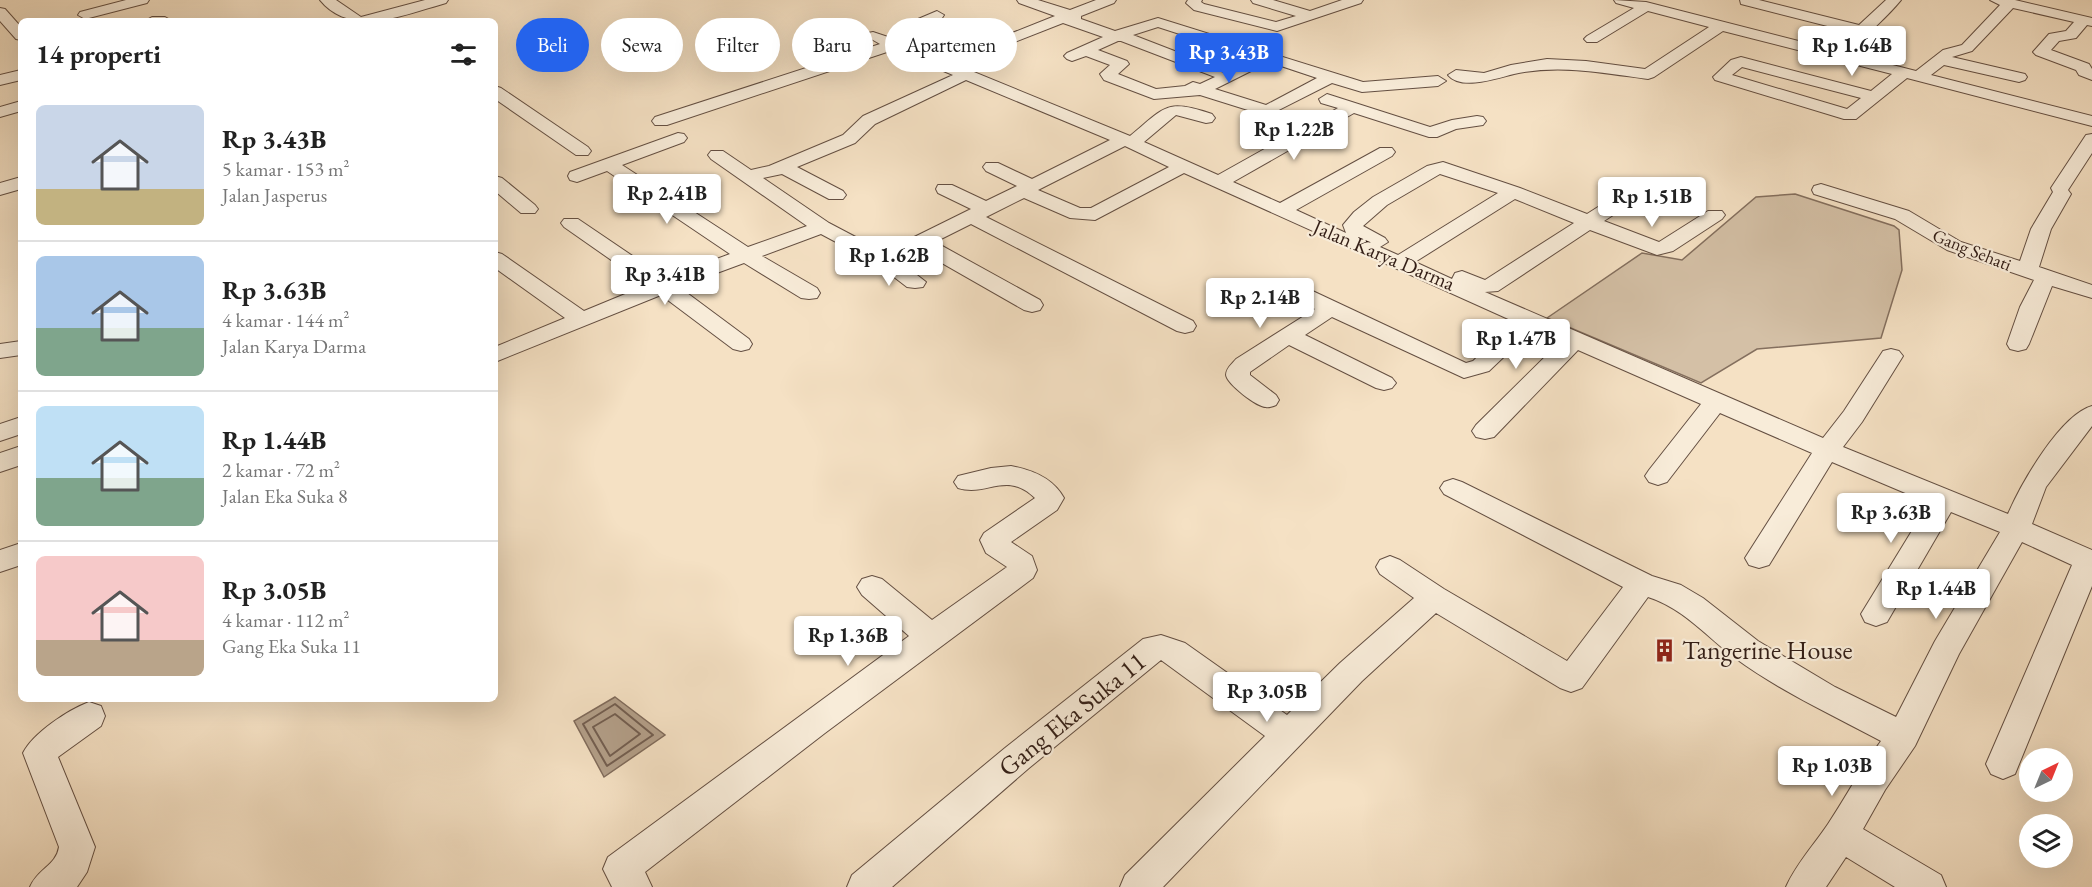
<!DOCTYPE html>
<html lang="id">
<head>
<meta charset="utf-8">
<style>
  :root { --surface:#fff; --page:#f6f6f6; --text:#222; --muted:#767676; --line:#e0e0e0; --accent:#2563eb }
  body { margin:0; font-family:"EB Garamond",serif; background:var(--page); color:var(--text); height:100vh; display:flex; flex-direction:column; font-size:22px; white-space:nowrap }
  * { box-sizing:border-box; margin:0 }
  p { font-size:20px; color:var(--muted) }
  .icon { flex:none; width:33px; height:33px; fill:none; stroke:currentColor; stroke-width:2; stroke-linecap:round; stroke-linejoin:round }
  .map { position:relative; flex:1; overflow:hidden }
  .side { position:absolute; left:18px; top:18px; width:480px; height:684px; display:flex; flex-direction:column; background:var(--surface); border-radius:9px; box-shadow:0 6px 24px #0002 }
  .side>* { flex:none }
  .top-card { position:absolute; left:516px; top:18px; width:570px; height:54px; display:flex; gap:12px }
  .needle { width:39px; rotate:43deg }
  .controls { position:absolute; left:2019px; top:748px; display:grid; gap:12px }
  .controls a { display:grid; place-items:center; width:54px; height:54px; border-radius:50%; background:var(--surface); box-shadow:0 6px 24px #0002; font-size:30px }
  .price { position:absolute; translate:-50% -51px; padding:0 14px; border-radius:6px; background:#fff; color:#222; font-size:20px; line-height:39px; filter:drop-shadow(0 2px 3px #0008) }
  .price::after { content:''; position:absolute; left:50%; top:36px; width:18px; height:14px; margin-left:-9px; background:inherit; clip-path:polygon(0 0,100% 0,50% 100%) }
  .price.active { background:var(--accent); color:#fff }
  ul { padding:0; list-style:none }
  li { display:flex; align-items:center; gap:18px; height:150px; padding:0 18px }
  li+li { border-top:2px solid var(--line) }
  li span { display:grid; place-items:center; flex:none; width:168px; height:120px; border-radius:9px; color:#555 }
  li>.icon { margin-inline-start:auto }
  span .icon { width:72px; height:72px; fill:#fffc; stroke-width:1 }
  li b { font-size:26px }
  h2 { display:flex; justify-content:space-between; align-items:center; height:72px; padding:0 18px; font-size:26px }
  .tag { padding:0 21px; border-radius:27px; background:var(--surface); box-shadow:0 6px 24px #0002; font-size:21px; line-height:54px }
  .tag.active { background:var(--accent); color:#fff }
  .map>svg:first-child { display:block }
  .green { fill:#d4c0a6; stroke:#846f5e; stroke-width:1.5 }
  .water { fill:#b39f89; stroke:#806b5b; stroke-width:1.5 }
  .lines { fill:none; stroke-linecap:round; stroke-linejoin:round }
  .shore { stroke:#735e50; stroke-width:2 }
  .minor-casing { stroke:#644f42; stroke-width:2 }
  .minor { fill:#f8ecd9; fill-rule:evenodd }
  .labels { text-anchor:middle; stroke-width:4.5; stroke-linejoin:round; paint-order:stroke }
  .far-street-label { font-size:18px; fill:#331e16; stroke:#f8ecd9 }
  .street-label { font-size:21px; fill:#331e16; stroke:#f8ecd9 }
  .near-poi-label { font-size:26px; fill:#331e16; stroke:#f8ecd9; text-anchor:start }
  .near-street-label { font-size:26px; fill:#331e16; stroke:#f8ecd9 }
</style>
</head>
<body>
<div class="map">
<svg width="2092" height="887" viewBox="0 0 2092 887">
  <rect width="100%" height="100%" fill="#f5e1c4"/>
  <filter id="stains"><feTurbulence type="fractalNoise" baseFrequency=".00333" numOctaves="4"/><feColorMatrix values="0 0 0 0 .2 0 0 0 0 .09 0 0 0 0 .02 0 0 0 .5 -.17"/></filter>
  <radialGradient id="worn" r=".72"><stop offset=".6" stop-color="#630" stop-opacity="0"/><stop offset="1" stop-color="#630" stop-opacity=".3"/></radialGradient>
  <!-- green -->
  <path class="green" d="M 1795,194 L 1894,226 L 1899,230 L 1902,270 L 1881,338 L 1757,349 L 1701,383 L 1547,318 L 1642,253 L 1682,260 L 1756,197 Z"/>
  <!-- water -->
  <path class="water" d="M 615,697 L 665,735 L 604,777 L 574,721 Z"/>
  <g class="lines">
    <!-- shore -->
    <path class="shore" d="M 615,704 L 653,735 L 607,766 L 583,724 Z
      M 615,714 L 640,734 L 610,756 L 593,727 Z"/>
    <defs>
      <path id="minor" d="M 126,0 L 149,0 L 147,3 L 85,19 L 78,15 L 80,12 Z
        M 320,0 L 336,0 L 361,17 L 425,0 L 448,0 L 446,3 C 406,14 352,39 320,0 Z
        M 1017,0 L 1038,0 L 1070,10 L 1096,0 L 1116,0 L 1114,3 L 1081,16 L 1081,19 L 1115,31 L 1158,18 L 1363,82 L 1438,76 L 1446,81 L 1438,86 L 1362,92 L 1332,83 L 1267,116 L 1200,95 L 1154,99 L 1104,80 L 1100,74 L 1110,65 L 1086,56 L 1072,61 L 1067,59 L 1064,56 L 1067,53 L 1103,37 L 1063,23 L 1007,45 L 997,45 L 994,42 L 997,39 L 1055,16 L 1019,3 ZM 1158,27 L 1254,58 L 1222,73 L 1221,69 L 1133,35 ZM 1118,41 L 1121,41 L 1215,77 L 1200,84 L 1193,82 L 1185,86 L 1156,89 L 1118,74 L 1129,64 L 1127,61 L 1098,50 ZM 1269,62 L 1317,78 L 1266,105 L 1215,89 Z
        M 1188,0 L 1202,0 L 1201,2 L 1204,4 L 1276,22 L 1296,16 L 1253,3 L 1251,0 L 1273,0 L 1310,11 L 1342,0 L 1363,0 L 1361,3 L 1277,31 L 1194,10 L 1186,3 Z
        M 1614,0 L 1646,2 L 1916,71 L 1943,50 L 1962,45 L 2000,5 L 1990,0 L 2015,0 L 2092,18 L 2092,26 L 2087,25 L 2076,38 L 2059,41 L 2051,50 L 2089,64 L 2092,69 L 2092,80 L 2079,75 L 2076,70 L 2036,55 L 2033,52 L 2049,34 L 2066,31 L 2074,22 L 2013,8 L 1972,51 L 1952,57 L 2025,74 L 2027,77 L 2025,80 L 2019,82 L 1944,65 L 1931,75 L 2092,116 L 2092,126 L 1907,78 L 1856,119 L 1844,119 L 1715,80 L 1713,77 L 1731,60 L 1741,57 L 1871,91 L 1892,74 L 1723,31 L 1654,77 L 1648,79 C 1603,73 1559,64 1514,74 C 1498,78 1461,91 1448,75 L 1456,70 L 1484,73 L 1511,65 L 1547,59 L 1586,61 L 1645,69 L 1709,27 L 1648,11 L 1597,42 L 1587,42 L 1584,39 L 1587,36 L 1634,8 L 1616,3 ZM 1742,67 L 1861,98 L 1847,109 L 1732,75 Z
        M 1740,0 L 1759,0 L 1859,25 L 1886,0 L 1901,0 C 1892,11 1862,42 1850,46 L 1842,41 L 1851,32 L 1741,4 Z
        M 0,8 L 5,9 L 21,27 L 21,40 L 16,39 L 0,21 Z
        M 937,11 L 944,15 L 942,18 L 921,28 L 903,43 L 1130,136 C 1165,107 1166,98 1212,114 L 1215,118 L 1212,122 L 1206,123 L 1176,115 L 1144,142 L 1218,175 L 1338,108 L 1321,103 L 1319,99 L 1327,94 L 1430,127 L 1452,120 L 1477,116 L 1483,117 L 1486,121 L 1483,125 L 1456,129 L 1437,137 L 1429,137 L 1354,113 L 1233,182 L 1280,203 L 1380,148 L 1392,148 L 1395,152 L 1392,156 L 1296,210 L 1346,233 L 1343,225 L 1354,212 L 1373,197 L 1427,166 L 1443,162 L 1520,188 L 1587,214 L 1631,186 L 1645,186 L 1647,190 L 1645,194 L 1604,221 L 1659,242 L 1708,211 L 1722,211 L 1725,215 L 1722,219 L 1673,251 L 1657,255 L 1590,230 L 1498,291 L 1485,292 L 1823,438 L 1844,411 L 1883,351 L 1891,349 L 1899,351 L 1903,356 L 1862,422 L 1843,447 L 2008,514 C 2021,484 2060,415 2092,406 L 2092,426 L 2046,487 L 2032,524 L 2092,550 L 2092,586 L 2015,774 L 2003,779 L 1991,774 L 1986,764 L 2072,565 L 2022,542 L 1959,654 L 1915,746 L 1885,790 L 1863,829 L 1941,875 L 1946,887 L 1895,887 L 1846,857 L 1826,887 L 1786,887 C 1796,864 1814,845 1828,824 C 1846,797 1861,768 1881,741 C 1832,715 1780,691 1735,658 C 1707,637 1683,608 1648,597 L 1582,688 L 1571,692 L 1560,688 L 1436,613 L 1362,681 L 1163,887 L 1120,887 L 1125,875 L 1265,736 L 1161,660 L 1029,768 L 892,887 L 847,887 L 852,875 L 1005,748 L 1143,639 L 1161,635 L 1185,643 L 1287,715 L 1340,663 L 1414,598 L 1380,574 L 1376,567 L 1380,560 L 1390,556 L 1400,560 L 1444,589 L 1567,661 L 1623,587 L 1444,494 L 1440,488 L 1444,482 L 1453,479 L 1462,482 L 1652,576 L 1681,585 L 1703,598 L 1758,641 L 1835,687 L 1896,717 L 1935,641 L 2000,532 L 1951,512 L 1887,622 L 1876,626 L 1865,622 L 1861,614 L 1929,503 L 1832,462 L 1769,565 L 1759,568 L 1749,565 L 1745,558 L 1812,453 L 1720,413 L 1667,482 L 1658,485 L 1649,482 L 1645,476 L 1649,470 L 1701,404 L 1578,350 L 1494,437 L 1485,439 L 1476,437 L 1472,431 L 1476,425 L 1560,342 L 1532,330 L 1489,371 L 1464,378 L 1332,317 L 1305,335 L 1392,378 L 1396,383 L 1392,388 L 1384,390 L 1376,388 L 1289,345 L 1250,372 L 1250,375 L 1276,395 L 1279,400 L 1276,405 C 1274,406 1268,408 1266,407 C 1257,407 1227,384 1226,375 C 1226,368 1232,364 1236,359 L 1315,309 L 1288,297 L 1285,292 L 1288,287 L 1296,286 L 1304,287 L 1466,363 L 1473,361 L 1515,322 L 1184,173 L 1095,220 L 1070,218 L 1024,198 L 986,217 L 1193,321 L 1196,326 L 1193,331 L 1185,333 L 1177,331 L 971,224 L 935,242 L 1040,300 L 1043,305 L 1040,310 L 1032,312 L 1024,310 L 919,250 L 899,261 L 926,282 L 923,287 L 915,288 L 907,287 L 877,264 L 821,234 L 762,256 L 817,288 L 820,293 L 817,298 L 809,299 L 801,298 L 744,263 L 679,287 L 749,339 L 752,344 L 749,349 L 741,351 L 733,349 L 661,295 L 495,362 L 495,347 L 565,318 L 495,268 L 495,252 L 502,254 L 584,311 L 647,285 L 564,227 L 561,223 L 564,219 L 578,219 L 665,278 L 730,254 L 607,171 L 577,182 L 570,180 L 568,176 L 570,172 L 678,133 L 684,134 L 687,138 L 684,142 L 622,165 L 748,247 L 807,226 L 711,159 L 708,155 L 711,151 L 723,151 L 751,170 L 769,166 L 843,135 L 863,116 L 953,75 L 893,50 L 667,125 L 655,125 L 652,121 L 655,117 L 880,44 L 866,36 L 868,33 L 873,32 L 891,38 L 911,22 ZM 966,80 L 1110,140 L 1032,179 L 998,163 L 986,163 L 983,167 L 986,171 L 1017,186 L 986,201 L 952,185 L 938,185 L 936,189 L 938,193 L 971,209 L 884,252 L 829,223 L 763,178 L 782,174 L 829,199 L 843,199 L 846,195 L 843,191 L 797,167 L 855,143 L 875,124 ZM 1125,146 L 1169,167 L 1091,208 L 1080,208 L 1038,190 ZM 1440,174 L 1498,193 L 1398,255 L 1380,247 L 1388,242 L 1385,238 L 1363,226 L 1387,205 ZM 1515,199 L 1574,223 L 1485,280 L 1462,271 L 1455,273 L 1452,279 L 1415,262 Z
        M 152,17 L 165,17 L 172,21 L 145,21 Z
        M 21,70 L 21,80 L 0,85 L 0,75 Z
        M 495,86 L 501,88 L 588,147 L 591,151 L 588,155 L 576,155 L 495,99 Z
        M 21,101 L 21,111 L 0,117 L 0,107 Z
        M 2092,134 L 2092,153 L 2068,190 L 2071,194 L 2051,229 L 2039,267 L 2092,285 L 2092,298 L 2052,286 L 2029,344 L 2026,349 L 2018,351 L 2010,349 L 2007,344 L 2020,307 L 2034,280 L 1947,250 L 1895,219 L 1814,194 L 1812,190 L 1814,186 L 1821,184 L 1909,211 L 1961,242 L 2020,261 L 2031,229 L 2053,192 L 2051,188 L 2086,135 Z
        M 495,176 L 502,178 L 535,205 L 538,209 L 535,213 L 521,213 L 495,191 Z
        M 21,177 L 21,189 L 0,195 L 0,183 Z
        M 21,341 L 21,355 L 0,358 L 0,344 Z
        M 21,417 L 21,434 L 0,441 L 0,424 Z
        M 21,446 L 21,465 L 0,472 L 0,453 Z
        M 1011,466 C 1033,470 1053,478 1064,498 L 1057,510 L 1011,542 L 1032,556 L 1037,570 L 1033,578 L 825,733 L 645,872 L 652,887 L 612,887 L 603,869 L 608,857 L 909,636 L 862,595 L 857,587 L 862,579 L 872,576 L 882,579 L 932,620 L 1007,567 L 986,553 L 980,540 L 984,533 L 1035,498 C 1005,470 988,497 958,488 L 954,482 L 958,476 L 991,468 Z
        M 21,543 L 21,565 L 0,572 L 0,550 Z
        M 89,702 L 101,706 L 105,716 L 101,726 L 58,757 L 95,847 L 87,872 L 77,887 L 30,887 C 38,868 56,866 59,847 L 23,753 C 33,733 68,710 89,702 Z"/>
    </defs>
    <!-- minor casing -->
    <use href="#minor" class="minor-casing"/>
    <!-- minor -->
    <use href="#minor" class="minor"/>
  </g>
  <!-- icons -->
  <defs>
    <symbol id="building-bare" viewBox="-9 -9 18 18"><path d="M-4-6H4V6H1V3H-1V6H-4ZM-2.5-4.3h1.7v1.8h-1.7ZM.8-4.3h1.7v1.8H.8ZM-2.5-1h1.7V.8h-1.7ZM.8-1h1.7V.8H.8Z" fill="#8f2418" stroke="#f8ecd9" stroke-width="2.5" paint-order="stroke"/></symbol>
  </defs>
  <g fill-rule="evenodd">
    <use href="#building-bare" x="1648" y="634" width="33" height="33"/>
  </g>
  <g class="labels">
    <!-- far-street labels -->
    <g class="far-street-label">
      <text transform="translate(1972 250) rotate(22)" y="6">Gang Sehati</text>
    </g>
    <!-- street labels -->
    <g class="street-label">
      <text transform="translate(1384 255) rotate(23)" y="7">Jalan Karya Darma</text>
    </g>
    <!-- near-poi labels -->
    <g class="near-poi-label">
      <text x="1682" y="659">Tangerine House</text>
    </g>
    <!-- near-street labels -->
    <g class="near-street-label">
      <text transform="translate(1072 714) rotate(-39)" y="9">Gang Eka Suka 11</text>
    </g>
  </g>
  <rect width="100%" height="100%" filter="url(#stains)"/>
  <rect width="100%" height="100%" fill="url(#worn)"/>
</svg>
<div class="controls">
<a><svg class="needle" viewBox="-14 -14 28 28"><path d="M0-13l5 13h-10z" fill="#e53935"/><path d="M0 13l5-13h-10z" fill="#767676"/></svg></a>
<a><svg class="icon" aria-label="layers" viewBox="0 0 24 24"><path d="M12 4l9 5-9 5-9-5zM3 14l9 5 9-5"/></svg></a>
</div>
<b class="price" style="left:1852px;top:77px">Rp 1.64B</b>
<b class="price active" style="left:1229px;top:84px">Rp 3.43B</b>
<b class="price" style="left:1294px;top:161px">Rp 1.22B</b>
<b class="price" style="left:667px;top:225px">Rp 2.41B</b>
<b class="price" style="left:1652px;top:228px">Rp 1.51B</b>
<b class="price" style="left:889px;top:287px">Rp 1.62B</b>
<b class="price" style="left:665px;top:306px">Rp 3.41B</b>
<b class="price" style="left:1260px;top:329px">Rp 2.14B</b>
<b class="price" style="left:1516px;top:370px">Rp 1.47B</b>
<b class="price" style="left:1891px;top:544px">Rp 3.63B</b>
<b class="price" style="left:1936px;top:620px">Rp 1.44B</b>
<b class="price" style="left:848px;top:667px">Rp 1.36B</b>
<b class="price" style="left:1267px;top:723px">Rp 3.05B</b>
<b class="price" style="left:1832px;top:797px">Rp 1.03B</b>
<div class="top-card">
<a class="tag active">Beli</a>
<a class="tag">Sewa</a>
<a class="tag">Filter</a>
<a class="tag">Baru</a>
<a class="tag">Apartemen</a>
</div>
<section class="side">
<h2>14 properti<svg class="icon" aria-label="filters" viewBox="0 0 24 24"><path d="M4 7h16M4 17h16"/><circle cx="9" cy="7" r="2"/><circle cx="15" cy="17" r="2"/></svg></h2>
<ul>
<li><span style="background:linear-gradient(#c9d6e8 70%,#c2b280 0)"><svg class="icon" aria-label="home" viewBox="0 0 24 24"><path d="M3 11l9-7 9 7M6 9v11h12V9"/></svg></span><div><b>Rp 3.43B</b><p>5 kamar · 153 m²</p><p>Jalan Jasperus</p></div></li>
<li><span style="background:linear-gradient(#a9c7e8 60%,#7fa58c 0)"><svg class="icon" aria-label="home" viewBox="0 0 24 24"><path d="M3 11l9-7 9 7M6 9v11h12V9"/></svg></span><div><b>Rp 3.63B</b><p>4 kamar · 144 m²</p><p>Jalan Karya Darma</p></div></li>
<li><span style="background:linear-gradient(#bfe0f5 60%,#7fa58c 0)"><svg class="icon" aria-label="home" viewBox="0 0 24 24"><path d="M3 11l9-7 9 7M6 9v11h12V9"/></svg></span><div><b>Rp 1.44B</b><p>2 kamar · 72 m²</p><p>Jalan Eka Suka 8</p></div></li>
<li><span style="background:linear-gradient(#f6c9c9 70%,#b9a48a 0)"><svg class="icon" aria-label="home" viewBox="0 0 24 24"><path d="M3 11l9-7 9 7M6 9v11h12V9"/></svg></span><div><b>Rp 3.05B</b><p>4 kamar · 112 m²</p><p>Gang Eka Suka 11</p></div></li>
</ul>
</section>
</div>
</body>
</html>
